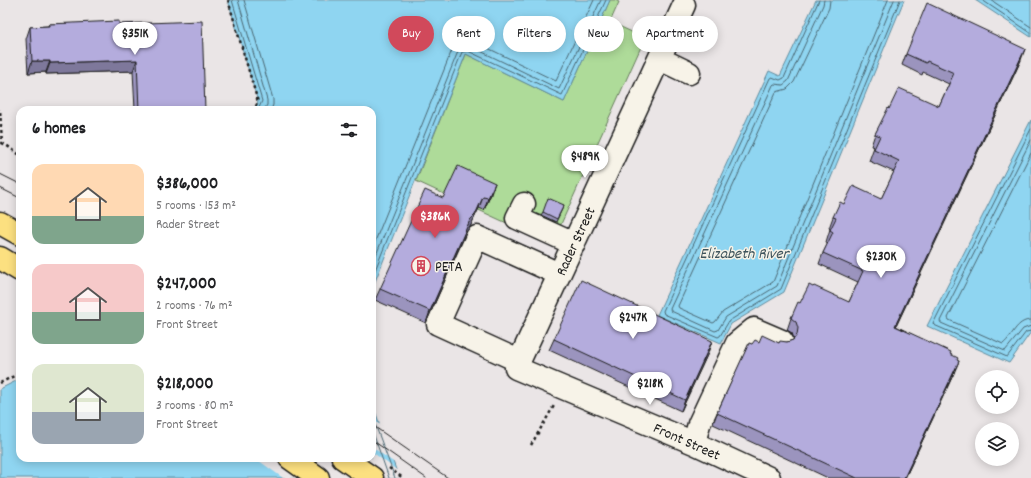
<!DOCTYPE html>
<html lang="en">
<head>
<meta charset="utf-8">
<style>
  :root { --surface:#fff; --page:#f2f2f2; --text:#202124; --muted:#757577; --accent:#d1495b }
  body { margin:0; font-family:Dekko,sans-serif; background:var(--page); color:var(--text); height:100vh; display:flex; flex-direction:column; font-size:15px; white-space:nowrap }
  * { box-sizing:border-box; margin:0 }
  p { font-size:13px; color:var(--muted) }
  .icon { flex:none; width:22px; height:22px; fill:none; stroke:currentColor; stroke-width:2; stroke-linecap:round; stroke-linejoin:round }
  .map { position:relative; flex:1; overflow:hidden }
  .details { position:absolute; left:16px; top:106px; width:360px; height:356px; display:flex; flex-direction:column; background:var(--surface); border-radius:12px; box-shadow:0 2px 10px #0003 }
  .details>* { flex:none }
  .top-card { position:absolute; left:388px; top:16px; width:380px; height:36px; display:flex; gap:8px }
  .tools { position:absolute; left:975px; top:370px; display:grid; gap:8px }
  .tools a { display:grid; place-items:center; width:44px; height:44px; border-radius:50%; background:var(--surface); box-shadow:0 2px 10px #0003; font-size:20px }
  .price { position:absolute; translate:-50% -34px; padding:0 9px; border-radius:14px; background:#fff; color:#222; font-size:13px; line-height:26px; filter:drop-shadow(0 1px 2px #0008) }
  .price::after { content:''; position:absolute; left:50%; top:24px; width:12px; height:9px; margin-left:-6px; background:inherit; clip-path:polygon(0 0,100% 0,50% 100%) }
  .price.current { background:var(--accent); color:#fff }
  ul { padding:0; list-style:none }
  li { display:flex; align-items:center; gap:12px; height:100px; padding:0 16px }
  li span { display:grid; place-items:center; flex:none; width:112px; height:80px; border-radius:12px; color:#555 }
  li>.icon { margin-inline-start:auto }
  span .icon { width:48px; height:48px; fill:#fffc; stroke-width:1 }
  li b { font-size:17px }
  h2 { display:flex; justify-content:space-between; align-items:center; height:48px; padding:0 16px; font-size:17px }
  .pill { padding:0 14px; border-radius:18px; background:var(--surface); box-shadow:0 2px 10px #0003; font-size:14px; line-height:36px }
  .pill.current { background:var(--accent); color:#fff }
  .map>svg:first-child { display:block }
  .green { fill:#aedb99; stroke:#657c5a }
  .water { fill:#8fd5f1; stroke:#618b9c }
  .pier { fill:#eae5e6 }
  .lines { fill:none; stroke-linecap:round; stroke-linejoin:round }
  .shore { stroke:#4a6671; stroke-width:1 }
  .minor-casing { stroke:#1c1c1c; stroke-width:25 }
  .major-casing { stroke:#1c1c1c; stroke-width:25 }
  .path { stroke:#1c1c1c; stroke-width:2.5; stroke-dasharray:3 3; stroke-linecap:butt }
  .minor { stroke:#f7f3e8; stroke-width:22 }
  .major { stroke:#fce080; stroke-width:22 }
  .tram { stroke:#1c1c1c; stroke-width:1 }
  .wall { fill:#9b94be; stroke:#1c1c1c }
  .shaded-wall { fill:#7e789b; stroke:#1c1c1c }
  .building { fill:#b4acdd; stroke:#1c1c1c }
  .labels { text-anchor:middle; stroke-width:3; stroke-linejoin:round; paint-order:stroke }
  .street-label { font-size:15px; fill:#1c1c1c; stroke:#f7f3e8 }
  .poi-label { font-size:15px; fill:#1c1c1c; stroke:#f7f3e8; text-anchor:start }
  .water-label { font-size:16px; font-style:italic; fill:#3e545c; stroke:#f7f3e8 }
</style>
</head>
<body>
<div class="map">
<svg width="1031" height="478" viewBox="0 0 1031 478">
  <rect width="100%" height="100%" fill="#eae5e6"/>
  <filter id="ink" filterUnits="userSpaceOnUse"><feTurbulence type="fractalNoise" baseFrequency=".025" numOctaves="2"/><feDisplacementMap in="SourceGraphic" scale="8" xChannelSelector="R" yChannelSelector="G"/><feConvolveMatrix kernelMatrix="1 2 1 2 8 2 1 2 1" color-interpolation-filters="sRGB"/></filter>
  <g filter="url(#ink)">
    <!-- green -->
    <path class="green" d="M 610,0 L 615,0 L 619,2 L 610,22 L 645,38 L 552,244 L 416,181 L 466,54 L 564,102 Z"/>
    <!-- water -->
    <path class="water" d="M 228,0 L 610,0 L 564,102 L 466,54 L 372,289 L 372,110 L 254,110 L 258,102 Z
      M 816,0 L 904,0 L 784,292 L 731,324 L 721,343 L 657,315 L 769,71 L 780,76 Z
      M 975,0 L 1031,0 L 1031,37 Z
      M 1031,120 L 1031,332 L 1009,363 L 927,326 Z
      M 20,379 L 20,458 L 372,458 L 372,408 L 376,414 L 399,478 L 0,478 L 0,389 Z"/>
    <!-- pier -->
    <path class="pier" d="M 372,419 L 382,426 L 396,464 L 372,447 Z
      M 372,452 L 398,471 L 401,478 L 283,478 L 255,458 L 372,458 Z"/>
    <g class="lines">
      <!-- shore -->
      <path class="shore" d="M 232,0 L 262,101 L 258,110
        M 238,0 L 267,100 L 267,105 L 264,110
        M 244,0 L 273,99 L 273,105 L 271,110
        M 819,0 L 784,78 L 780,80 L 772,77 L 770,78 L 663,311 L 664,314 L 718,337 L 720,336 L 729,321 L 781,289 L 900,0
        M 824,0 L 823,5 L 788,81 L 783,85 L 774,84 L 773,85 L 670,309 L 671,311 L 715,331 L 718,330 L 726,317 L 777,286 L 894,0
        M 830,0 L 829,8 L 794,82 L 787,89 L 776,92 L 678,306 L 679,308 L 713,323 L 715,322 L 723,312 L 773,282 L 888,0
        M 982,0 L 1031,33
        M 991,0 L 1031,27
        M 1031,129 L 933,324 L 934,325 L 1007,357 L 1026,332 L 1031,331
        M 1031,140 L 940,321 L 941,323 L 1005,351 L 1023,329 L 1031,326
        M 1031,153 L 948,318 L 949,320 L 1003,344 C 1013,336 1016,320 1031,320
        M 372,249 L 454,45 L 462,40 L 471,40 L 556,81 L 594,0
        M 372,265 L 459,49 L 464,46 L 470,46 L 559,89 L 601,0
        M 372,278 L 462,52 L 468,51 L 562,95 L 606,0
        M 372,416 L 395,478
        M 372,430 L 389,478"/>
      <defs>
        <path id="minor" d="M 684,5 L 516,368 L 694,443 L 769,478
          M 660,59 L 689,73
          M 524,204 L 517,218 L 574,244
          M 519,361 L 438,324 L 477,237 L 559,274
          M 694,443 L 699,424 L 737,343 L 754,329 L 782,341"/>
        <path id="major" d="M 0,223 L 20,234
          M 0,258 L 20,270
          M 290,458 L 318,478
          M 343,458 L 372,478"/>
      </defs>
      <!-- minor casing -->
      <use href="#minor" class="minor-casing"/>
      <!-- major casing -->
      <use href="#major" class="major-casing"/>
      <!-- path -->
      <path class="path" d="M 228,0 L 258,102 L 254,110
        M 0,143 L 2,143 L 0,109
        M 2,143 L 6,145 L 20,155
        M 0,383 L 20,373
        M 531,445 L 555,404
        M 389,468 L 403,478"/>
      <!-- minor -->
      <use href="#minor" class="minor"/>
      <!-- major -->
      <use href="#major" class="major"/>
      <!-- tram -->
      <path class="tram" d="M 0,174 L 20,184
        M 0,188 L 20,198
        M 372,425 L 448,478
        M 372,440 L 426,478"/>
    </g>
    <!-- wall -->
    <path class="wall" d="M 49,24 L 119,24 L 205,110 L 135,110 L 133,71 L 46,74 L 46,72 L 28,73 L 26,39 L 30,27 L 48,26 Z
      M 906,54 L 1021,60 L 896,326 L 950,354 L 957,360 L 954,373 L 905,478 L 828,478 L 713,424 L 717,413 L 752,344 L 759,342 L 779,343 L 787,342 L 793,340 L 794,339 L 792,333 L 787,330 L 791,318 L 800,303 L 849,302 L 858,282 L 819,264 L 823,253 L 828,243 L 826,242 L 830,229 L 829,228 L 833,217 L 844,204 L 881,199 L 894,172 L 869,161 L 874,147 L 871,146 L 875,134 L 889,109 L 939,106 L 949,84 L 923,72 L 922,75 L 902,65 Z
      M 491,194 L 484,210 L 479,208 L 470,227 L 466,232 L 426,323 L 375,300 L 380,289 L 443,198 Z
      M 564,205 L 556,222 L 541,215 L 543,212 Z
      M 554,339 L 708,353 L 681,411 L 549,350 Z"/>
    <!-- shaded-wall -->
    <path class="shaded-wall" d="M 1025,49 L 1021,60 L 891,337 L 895,326 Z
      M 137,60 L 133,71 L 46,74 L 50,63 Z
      M 32,61 L 50,61 L 46,72 L 28,73 Z
      M 495,183 L 491,194 L 484,210 L 488,198 Z
      M 483,197 L 479,208 L 470,227 L 466,232 L 426,323 L 430,311 L 470,220 Z
      M 712,341 L 708,353 L 681,411 L 685,400 Z
      M 959,361 L 954,373 L 905,478 L 904,478 Z"/>
    <!-- building -->
    <path class="building" d="M 927,3 L 1025,49 L 895,326 L 951,352 L 950,354 L 958,358 L 957,360 L 959,361 L 904,478 L 857,478 L 717,413 L 749,343 L 752,344 L 755,340 L 759,342 L 762,335 L 779,343 L 780,341 L 787,342 L 793,340 L 797,335 L 798,328 L 796,322 L 791,318 L 798,302 L 800,303 L 809,285 L 813,287 L 814,286 L 849,302 L 863,271 L 823,253 L 833,232 L 830,230 L 836,218 L 833,217 L 840,202 L 844,204 L 853,186 L 881,199 L 899,161 L 874,149 L 880,136 L 875,134 L 888,108 L 889,109 L 899,88 L 939,106 L 954,73 L 927,61 L 926,63 L 906,54 Z
      M 119,21 L 119,24 L 202,21 L 205,110 L 139,110 L 137,60 L 50,63 L 50,61 L 32,61 L 30,27 L 49,26 L 49,24 Z
      M 458,166 L 495,183 L 488,198 L 483,197 L 475,215 L 470,220 L 430,311 L 380,289 L 425,190 L 443,198 Z
      M 548,198 L 564,205 L 557,219 L 543,212 Z
      M 581,280 L 712,341 L 685,400 L 554,339 Z"/>
  </g>
  <!-- icons -->
  <defs>
    <symbol id="building-ring" viewBox="-11 -11 22 22"><circle r="9.5" fill="#f7f3e8" stroke="#d1495b" stroke-width="1.5"/><path d="M-4-6H4V6H1V3H-1V6H-4ZM-2.5-4.3h1.7v1.8h-1.7ZM.8-4.3h1.7v1.8H.8ZM-2.5-1h1.7V.8h-1.7ZM.8-1h1.7V.8H.8Z" fill="#d1495b"/></symbol>
  </defs>
  <g fill-rule="evenodd">
    <use href="#building-ring" x="410" y="255" width="22" height="22"/>
  </g>
  <g class="labels">
    <!-- street labels -->
    <g class="street-label">
      <text transform="translate(575 241) rotate(-65)" y="5">Rader Street</text>
      <text transform="translate(687 441) rotate(24)" y="5">Front Street</text>
    </g>
    <!-- poi labels -->
    <g class="poi-label">
      <text x="435" y="271">PETA</text>
    </g>
    <!-- water labels -->
    <g class="water-label">
      <text x="744" y="258">Elizabeth River</text>
    </g>
  </g>
</svg>
<div class="tools">
<a><svg class="icon" aria-label="locate" viewBox="0 0 24 24"><circle cx="12" cy="12" r="6"/><path d="M12 2v4M12 18v4M2 12h4M18 12h4"/></svg></a>
<a><svg class="icon" aria-label="layers" viewBox="0 0 24 24"><path d="M12 4l9 5-9 5-9-5zM3 14l9 5 9-5"/></svg></a>
</div>
<b class="price" style="left:135px;top:56px">$351K</b>
<b class="price" style="left:585px;top:179px">$489K</b>
<b class="price current" style="left:435px;top:239px">$386K</b>
<b class="price" style="left:881px;top:279px">$230K</b>
<b class="price" style="left:633px;top:340px">$247K</b>
<b class="price" style="left:650px;top:406px">$218K</b>
<div class="top-card">
<a class="pill current">Buy</a>
<a class="pill">Rent</a>
<a class="pill">Filters</a>
<a class="pill">New</a>
<a class="pill">Apartment</a>
</div>
<section class="details">
<h2>6 homes<svg class="icon" aria-label="filters" viewBox="0 0 24 24"><path d="M4 7h16M4 17h16"/><circle cx="9" cy="7" r="2"/><circle cx="15" cy="17" r="2"/></svg></h2>
<ul>
<li><span style="background:linear-gradient(#ffd9b3 65%,#7fa58c 0)"><svg class="icon" aria-label="home" viewBox="0 0 24 24"><path d="M3 11l9-7 9 7M6 9v11h12V9"/></svg></span><div><b>$386,000</b><p>5 rooms · 153 m²</p><p>Rader Street</p></div></li>
<li><span style="background:linear-gradient(#f6c9c9 60%,#7fa58c 0)"><svg class="icon" aria-label="home" viewBox="0 0 24 24"><path d="M3 11l9-7 9 7M6 9v11h12V9"/></svg></span><div><b>$247,000</b><p>2 rooms · 76 m²</p><p>Front Street</p></div></li>
<li><span style="background:linear-gradient(#dfe7d0 60%,#9aa5b1 0)"><svg class="icon" aria-label="home" viewBox="0 0 24 24"><path d="M3 11l9-7 9 7M6 9v11h12V9"/></svg></span><div><b>$218,000</b><p>3 rooms · 80 m²</p><p>Front Street</p></div></li>
</ul>
</section>
</div>
</body>
</html>
